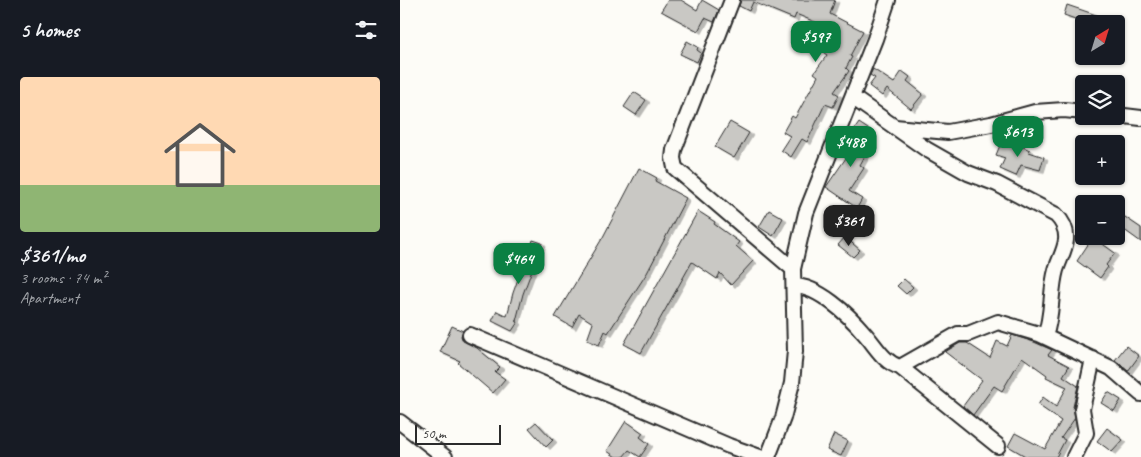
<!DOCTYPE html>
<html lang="en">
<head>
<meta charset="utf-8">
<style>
  :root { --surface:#171b24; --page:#20242c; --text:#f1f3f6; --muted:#9ea1a6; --accent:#0b8043 }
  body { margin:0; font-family:Caveat,sans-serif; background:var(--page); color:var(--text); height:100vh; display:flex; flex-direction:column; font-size:19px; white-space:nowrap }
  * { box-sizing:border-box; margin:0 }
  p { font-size:16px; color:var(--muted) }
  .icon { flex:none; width:28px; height:28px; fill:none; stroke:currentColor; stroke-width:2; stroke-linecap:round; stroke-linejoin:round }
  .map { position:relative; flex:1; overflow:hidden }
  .drawer { display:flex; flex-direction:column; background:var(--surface); width:400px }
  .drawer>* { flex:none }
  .needle { width:32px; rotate:38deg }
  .buttons { position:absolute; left:675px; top:15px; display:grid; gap:10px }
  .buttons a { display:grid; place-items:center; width:50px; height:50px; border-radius:5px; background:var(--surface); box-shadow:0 1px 4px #0004; font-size:25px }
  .scale { position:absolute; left:15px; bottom:12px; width:86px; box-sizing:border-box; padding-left:5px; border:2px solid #2b2b2b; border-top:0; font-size:14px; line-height:18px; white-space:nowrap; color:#2b2b2b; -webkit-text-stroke:4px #fdfcf7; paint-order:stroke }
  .price { position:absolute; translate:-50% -42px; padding:0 11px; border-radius:10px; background:var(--accent); color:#fff; font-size:16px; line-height:32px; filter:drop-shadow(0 1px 2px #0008) }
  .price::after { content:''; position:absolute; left:50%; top:30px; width:15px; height:11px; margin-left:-8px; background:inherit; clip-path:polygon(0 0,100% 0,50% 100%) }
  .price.on { background:#222; color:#fff }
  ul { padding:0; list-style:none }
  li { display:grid; align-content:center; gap:10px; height:265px; padding:0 20px }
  li span { display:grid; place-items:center; height:155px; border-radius:5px; color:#555 }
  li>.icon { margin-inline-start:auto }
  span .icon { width:90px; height:90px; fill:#fffc; stroke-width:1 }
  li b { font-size:21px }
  h2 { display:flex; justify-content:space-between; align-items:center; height:60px; padding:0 20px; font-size:21px }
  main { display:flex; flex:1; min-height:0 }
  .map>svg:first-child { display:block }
  .building { fill:#c9c8c4; stroke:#2b2b2b; filter:url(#shadow) }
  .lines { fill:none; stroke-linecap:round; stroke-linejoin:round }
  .street-casing { stroke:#2b2b2b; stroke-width:18 }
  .street { stroke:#fdfcf7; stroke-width:14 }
</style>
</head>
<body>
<main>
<section class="drawer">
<h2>5 homes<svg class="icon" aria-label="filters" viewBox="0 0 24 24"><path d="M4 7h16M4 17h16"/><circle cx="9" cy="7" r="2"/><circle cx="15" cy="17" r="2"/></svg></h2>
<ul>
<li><span style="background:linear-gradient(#ffd9b3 70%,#8fb573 0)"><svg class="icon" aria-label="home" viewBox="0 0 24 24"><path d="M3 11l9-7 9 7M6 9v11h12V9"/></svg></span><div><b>$361/mo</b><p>3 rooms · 74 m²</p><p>Apartment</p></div></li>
</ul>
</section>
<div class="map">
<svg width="741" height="457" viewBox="0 0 741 457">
  <defs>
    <filter id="shadow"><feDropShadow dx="4" dy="2.5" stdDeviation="0" flood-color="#0004"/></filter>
  </defs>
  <rect width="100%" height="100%" fill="#fdfcf7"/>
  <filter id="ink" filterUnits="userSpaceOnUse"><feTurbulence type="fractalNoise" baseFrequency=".02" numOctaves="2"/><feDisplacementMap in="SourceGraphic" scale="10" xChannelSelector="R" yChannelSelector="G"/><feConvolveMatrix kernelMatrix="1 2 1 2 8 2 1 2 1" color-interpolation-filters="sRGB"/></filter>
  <g filter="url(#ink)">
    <!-- building -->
    <path class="building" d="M 268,0 L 281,0 L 297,10 L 302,0 L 319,10 L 314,22 L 305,18 L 298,31 L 261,11 Z
      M 341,0 L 435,0 L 430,14 L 463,31 L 450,56 L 452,57 L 446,68 L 449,71 L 434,92 L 439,95 L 433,107 L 425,104 L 407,142 L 402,139 L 391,157 L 381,150 L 390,136 L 383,132 L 392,116 L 395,118 L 418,76 L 414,73 L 427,55 L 424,53 L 435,35 L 432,33 L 434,30 L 396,14 L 394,19 L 353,2 L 349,11 L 339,6 Z
      M 667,5 L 717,22 L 717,24 L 689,24 L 664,15 Z
      M 287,41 L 298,47 L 297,50 L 301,53 L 297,62 L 280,54 Z
      M 473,69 L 494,83 L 502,71 L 510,77 L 507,81 L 523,94 L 511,109 L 487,89 L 482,96 L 469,86 L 475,78 L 470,75 Z
      M 234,92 L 246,100 L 236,115 L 224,107 Z
      M 330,122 L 349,133 L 334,158 L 315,147 Z
      M 459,123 L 471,131 L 459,147 L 467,152 L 460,165 L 464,168 L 449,191 L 462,199 L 457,208 L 426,187 L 448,155 L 445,154 L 455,139 L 450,136 Z
      M 603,138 L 630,150 L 629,152 L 644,157 L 640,170 L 621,165 L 616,176 L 600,169 L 605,158 L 596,155 Z
      M 239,168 L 257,178 L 255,181 L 286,198 L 247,273 L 208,333 L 205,331 L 199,345 L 187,340 L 193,323 L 179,314 L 172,327 L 155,317 L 203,237 Z
      M 369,210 L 383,218 L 373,236 L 359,227 Z
      M 298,211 L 315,222 L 314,224 L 339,242 L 336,246 L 353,261 L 331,285 L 320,273 L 317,279 L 292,262 L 241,353 L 224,344 Z
      M 716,211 L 741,228 L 741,242 L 716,224 Z
      M 445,237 L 460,250 L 453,257 L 438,245 Z
      M 693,237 L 715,253 L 706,265 L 708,267 L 700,278 L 677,261 Z
      M 133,240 L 142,243 L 123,294 L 116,321 L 118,322 L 112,331 L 92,321 L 97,311 L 107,316 L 113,293 L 123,265 L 114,261 L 120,245 L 130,249 Z
      M 504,279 L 513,287 L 506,294 L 497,286 Z
      M 52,326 L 63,331 L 61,336 L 63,341 L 77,348 L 100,367 L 95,372 L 105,379 L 93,393 L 58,363 L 60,361 L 40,352 Z
      M 612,335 L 634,342 L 652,350 L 648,355 L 669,366 L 663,376 L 678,386 L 673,407 L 675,418 L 661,438 L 665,440 L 656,457 L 627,457 L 608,446 L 615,433 L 645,449 L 661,421 L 638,405 L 643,397 L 656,407 L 667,387 L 646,377 L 647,375 L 622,357 L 602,391 L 594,386 L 573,415 L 563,406 L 582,380 L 545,352 L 560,343 L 567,343 L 590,358 L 597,341 L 607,346 Z
      M 726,346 L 739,356 L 728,371 L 715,360 Z
      M 708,392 L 721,400 L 714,411 L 701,403 Z
      M 226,421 L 243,433 L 240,437 L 249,444 L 240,457 L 229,450 L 223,457 L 216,457 L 207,451 Z
      M 136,422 L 153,440 L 146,447 L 129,428 Z
      M 707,428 L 723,440 L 712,452 L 697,441 Z
      M 434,434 L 448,441 L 441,456 L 427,450 Z"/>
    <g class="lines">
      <defs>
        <path id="street" d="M 332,0 L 274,150 L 273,158 L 275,168 L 393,269
          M 452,97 L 526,149 L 568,173 L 597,184 L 656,215 C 662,221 667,230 666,240 C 665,250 659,260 656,270 C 650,291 653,315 645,336
          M 716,115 L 741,118
          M 495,127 L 548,132 L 591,124 L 635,112 L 664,110 L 684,112
          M 394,286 C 418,286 449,315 464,333 C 476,346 483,362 500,367 L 558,334 L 568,334 L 598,322 L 639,334 L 711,368 L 741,394
          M 70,335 L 329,446 L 360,457
          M 500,367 L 598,446
          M 0,422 L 45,457
          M 368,457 L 383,418 L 392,383 L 395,351 L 393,269 L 406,213 L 475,39 L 488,0
          M 674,457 L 686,433 L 682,409 L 693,359"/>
      </defs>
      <!-- street casing -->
      <use href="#street" class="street-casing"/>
      <!-- street -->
      <use href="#street" class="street"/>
    </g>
  </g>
</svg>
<div class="buttons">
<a><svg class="needle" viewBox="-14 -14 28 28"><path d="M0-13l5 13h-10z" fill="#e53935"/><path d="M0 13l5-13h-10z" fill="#9ea1a6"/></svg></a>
<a><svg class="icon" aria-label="layers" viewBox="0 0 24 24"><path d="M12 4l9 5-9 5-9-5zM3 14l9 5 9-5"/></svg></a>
<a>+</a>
<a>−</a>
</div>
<div class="scale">50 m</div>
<b class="price" style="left:416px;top:63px">$597</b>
<b class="price" style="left:618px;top:158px">$613</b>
<b class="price" style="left:451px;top:168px">$488</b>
<b class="price on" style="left:449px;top:247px">$361</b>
<b class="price" style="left:119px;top:285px">$464</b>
</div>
</main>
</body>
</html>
